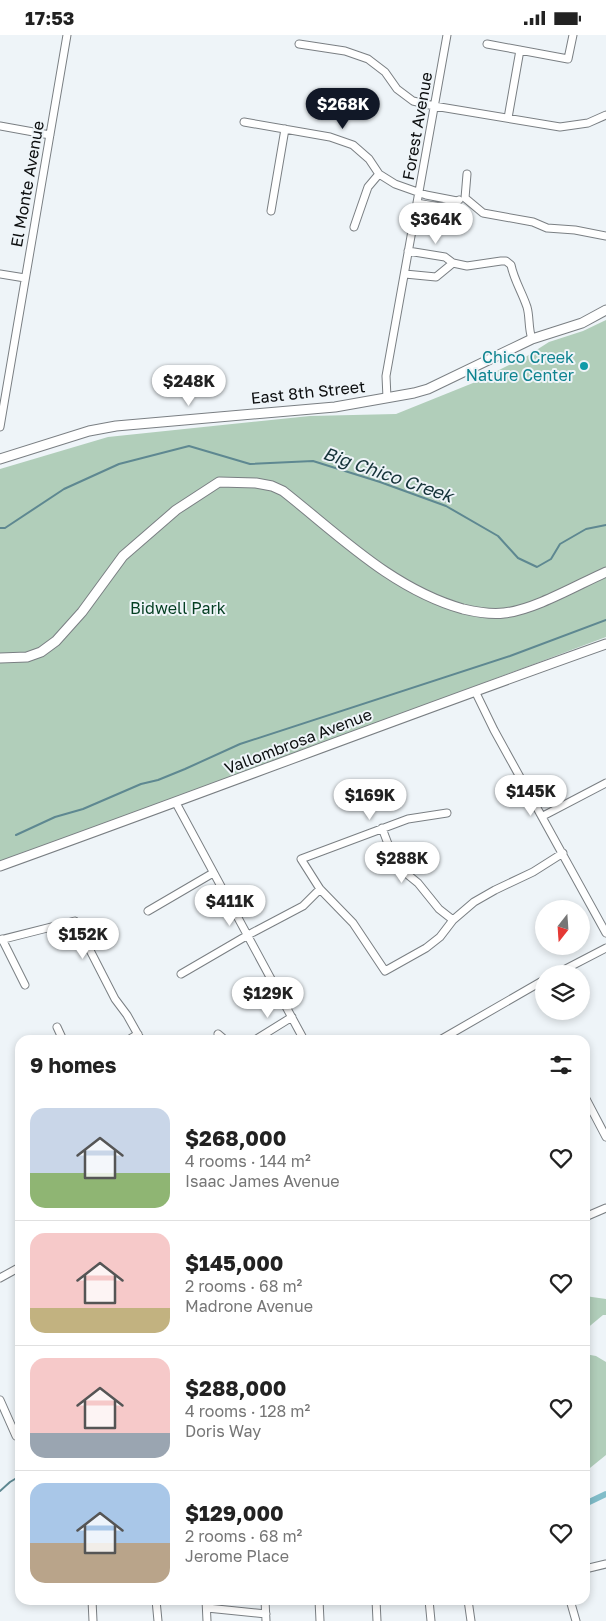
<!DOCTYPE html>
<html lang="en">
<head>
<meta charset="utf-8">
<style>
  :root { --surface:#fff; --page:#f2f2f2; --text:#222; --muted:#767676; --line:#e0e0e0; --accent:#111827 }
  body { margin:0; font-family:"Golos Text",sans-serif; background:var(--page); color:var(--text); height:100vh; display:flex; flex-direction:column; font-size:19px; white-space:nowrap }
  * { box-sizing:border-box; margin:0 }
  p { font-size:16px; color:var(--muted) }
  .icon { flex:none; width:28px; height:28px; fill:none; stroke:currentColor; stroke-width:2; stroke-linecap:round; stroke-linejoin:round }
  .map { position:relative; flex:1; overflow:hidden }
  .details { position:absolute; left:15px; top:1000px; width:575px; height:570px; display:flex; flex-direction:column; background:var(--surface); border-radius:15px; box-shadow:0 2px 8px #0003 }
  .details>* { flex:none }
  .needle { width:32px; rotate:197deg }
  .buttons { position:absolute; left:535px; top:865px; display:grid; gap:10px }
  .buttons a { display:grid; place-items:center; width:55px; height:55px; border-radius:50%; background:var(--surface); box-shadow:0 2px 8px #0003; font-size:25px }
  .price { position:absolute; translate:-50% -42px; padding:0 11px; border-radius:18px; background:#fff; color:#222; font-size:16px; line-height:32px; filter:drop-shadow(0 1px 2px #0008) }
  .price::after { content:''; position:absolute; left:50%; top:30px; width:15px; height:11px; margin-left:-8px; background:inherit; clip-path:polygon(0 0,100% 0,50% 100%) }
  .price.active { background:var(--accent); color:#fff }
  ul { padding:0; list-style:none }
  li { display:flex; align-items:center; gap:15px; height:125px; padding:0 15px }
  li+li { border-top:1px solid var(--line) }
  li span { display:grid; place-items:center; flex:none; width:140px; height:100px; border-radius:15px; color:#555 }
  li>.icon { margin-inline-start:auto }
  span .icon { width:60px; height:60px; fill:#fffc; stroke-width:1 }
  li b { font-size:21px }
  h2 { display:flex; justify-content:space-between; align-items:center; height:60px; padding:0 15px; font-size:21px }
  .status { display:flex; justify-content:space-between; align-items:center; height:35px; padding:0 25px; background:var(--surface); direction:ltr }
  .status svg { height:14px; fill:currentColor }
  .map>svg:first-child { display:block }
  .green { fill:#b1ceba }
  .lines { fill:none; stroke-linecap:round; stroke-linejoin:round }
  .stream { stroke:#5e8891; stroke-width:2 }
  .canal { stroke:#81bdc9; stroke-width:6 }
  .minor-casing { stroke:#7a7f83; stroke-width:9 }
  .tertiary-casing { stroke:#7a7f83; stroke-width:11 }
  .minor { stroke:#fff; stroke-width:7 }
  .tertiary { stroke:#fff; stroke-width:9 }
  .culture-dot { fill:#0f9aa8; stroke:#eef4f8; stroke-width:2 }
  .labels { text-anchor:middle; stroke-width:4; stroke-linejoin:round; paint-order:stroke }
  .street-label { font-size:16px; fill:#0b0d0e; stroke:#eef4f8 }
  .culture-label { font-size:16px; fill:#0d838f; stroke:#eef4f8; text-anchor:end }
  .park-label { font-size:16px; fill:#043e22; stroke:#eef4f8 }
  .water-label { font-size:18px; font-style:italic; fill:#153339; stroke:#eef4f8 }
</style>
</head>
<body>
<div class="status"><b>17:53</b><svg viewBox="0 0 49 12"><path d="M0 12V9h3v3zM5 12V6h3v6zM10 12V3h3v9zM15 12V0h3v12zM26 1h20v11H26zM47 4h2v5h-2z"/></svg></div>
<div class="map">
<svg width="606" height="1586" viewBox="0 0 606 1586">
  <rect width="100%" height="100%" fill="#eef4f8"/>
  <!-- green -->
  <path class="green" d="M 606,285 L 606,602 L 0,829 L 0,434 L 108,402 L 310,381 L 396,379 L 473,348 L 527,321 L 549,307 L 583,296 Z
    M 585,1261 L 606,1264 L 606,1280 L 603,1280 L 585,1295 Z
    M 585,1319 L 596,1321 L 606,1327 L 606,1420 L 585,1437 Z"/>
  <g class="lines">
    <!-- stream -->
    <path class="stream" d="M 0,493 L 5,493 L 64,454 L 119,429 L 189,411 L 250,429 L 313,426 L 380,447 L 446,471 L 498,501 L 518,523 L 537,532 L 551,524 L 560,509 L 586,494 L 606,490
      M 16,800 L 55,782 L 83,774 L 141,749 L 158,745 L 185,734 L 240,709 L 510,621 L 606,585
      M 0,1456 L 10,1447 L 20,1441"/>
    <!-- canal -->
    <path class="canal" d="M 585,1469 L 606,1459"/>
    <defs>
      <path id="minor" d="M 299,9 L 345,16 L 368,24 L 385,37 L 397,54 L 413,66 L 434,71 L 560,92 L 588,88 L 606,80
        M 487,9 L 568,24 L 573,0
        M 508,83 L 520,15
        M 244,87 L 330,102 L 353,110 L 369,124 L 379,139 L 395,149 L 426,160 L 457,166
        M 0,91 L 50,100
        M 467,139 L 465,163 L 483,178 L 533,187 L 547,193 L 575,195 L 606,201
        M 417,168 C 436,171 443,175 459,165
        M 271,176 L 285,94
        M 354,192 L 368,152 L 379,139
        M 408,216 L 445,222 L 453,228 L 467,231 L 501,226 L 506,226 L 511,230 C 514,245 522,257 527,272 C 530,282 528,293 532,304
        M 0,239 L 25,243
        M 405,239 L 436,242 L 453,228
        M 387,363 L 386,341 L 447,0
        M 0,392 L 67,0
        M 475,656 L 494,695 L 606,898
        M 176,768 L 304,1005
        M 447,778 L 408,784 L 301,824 L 320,854 L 353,888 L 385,936 L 426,913 L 440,902 L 453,885 L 474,867 L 495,855 L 533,837 L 563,818
        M 543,781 L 606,748
        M 382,793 L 393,822 L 402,835 L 418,848 L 439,874 L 453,885
        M 148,876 L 213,838
        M 2,904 L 25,950
        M 0,905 L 75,886 L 115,964 L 127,980 L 141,1005
        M 181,939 L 248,900 L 303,871 L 320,854
        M 556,939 L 606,913
        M 57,992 L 63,1005
        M 218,999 L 225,1005
        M 128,1005 L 138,999
        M 255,1005 L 292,982
        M 440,1005 L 544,945
        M 585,1062 L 606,1102
        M 585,1182 L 606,1173
        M 0,1243 L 20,1232
        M 0,1365 L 16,1401
        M 585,1534 L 606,1529
        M 92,1565 L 93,1586
        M 156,1565 L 158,1586
        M 206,1565 L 207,1586
        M 265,1565 L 266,1586
        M 319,1565 L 320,1586
        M 376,1565 L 377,1586
        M 429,1565 L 431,1586
        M 468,1565 L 471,1586
        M 570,1565 L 576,1586
        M 207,1573 L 266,1579"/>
      <path id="tertiary" d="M 0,424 L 89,396 L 116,391 L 335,372 L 414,358 L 428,354 L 532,304 L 582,288 L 606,275
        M 0,623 L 27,622 L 41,617 L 56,606 L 82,577 L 123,521 L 176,475 L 219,447 L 256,448 L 272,451 L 283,456 C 339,500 392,554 463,574 C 476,577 490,580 504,578 C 534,575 577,550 606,537
        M 0,831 C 203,758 403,681 606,609"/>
    </defs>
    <!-- minor casing -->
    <use href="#minor" class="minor-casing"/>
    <!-- tertiary casing -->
    <use href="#tertiary" class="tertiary-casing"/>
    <!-- minor -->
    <use href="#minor" class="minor"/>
    <!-- tertiary -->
    <use href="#tertiary" class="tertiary"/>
  </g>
  <!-- markers -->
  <circle class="culture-dot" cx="584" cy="331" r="5"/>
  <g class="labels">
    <!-- street labels -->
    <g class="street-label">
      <text transform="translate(417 91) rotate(-80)" y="6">Forest Avenue</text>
      <text transform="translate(27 149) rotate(-80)" y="6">El Monte Avenue</text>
      <text transform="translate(308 357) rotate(-6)" y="6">East 8th Street</text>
      <text transform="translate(298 706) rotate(-21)" y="6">Vallombrosa Avenue</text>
    </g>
    <!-- culture labels -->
    <g class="culture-label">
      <text x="574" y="328">Chico Creek<tspan x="574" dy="18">Nature Center</tspan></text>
    </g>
    <!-- park labels -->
    <g class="park-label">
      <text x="178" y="579">Bidwell Park</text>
    </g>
    <!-- water labels -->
    <g class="water-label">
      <text transform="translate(388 440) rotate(19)" y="6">Big Chico Creek</text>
    </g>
  </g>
</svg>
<div class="buttons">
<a><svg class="needle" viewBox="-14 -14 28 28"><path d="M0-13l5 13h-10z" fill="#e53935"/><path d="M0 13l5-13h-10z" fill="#767676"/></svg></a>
<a><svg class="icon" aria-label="layers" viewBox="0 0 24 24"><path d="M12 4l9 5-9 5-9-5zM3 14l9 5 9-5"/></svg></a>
</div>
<b class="price active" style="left:343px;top:95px">$268K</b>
<b class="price" style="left:436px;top:210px">$364K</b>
<b class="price" style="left:189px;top:372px">$248K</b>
<b class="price" style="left:531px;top:782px">$145K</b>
<b class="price" style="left:370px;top:786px">$169K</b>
<b class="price" style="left:402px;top:849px">$288K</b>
<b class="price" style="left:230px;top:892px">$411K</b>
<b class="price" style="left:83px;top:925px">$152K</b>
<b class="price" style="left:268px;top:984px">$129K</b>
<section class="details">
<h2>9 homes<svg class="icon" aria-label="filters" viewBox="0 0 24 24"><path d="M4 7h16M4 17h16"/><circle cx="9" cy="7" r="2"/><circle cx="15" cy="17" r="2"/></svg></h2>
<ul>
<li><span style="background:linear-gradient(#c9d6e8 65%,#8fb573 0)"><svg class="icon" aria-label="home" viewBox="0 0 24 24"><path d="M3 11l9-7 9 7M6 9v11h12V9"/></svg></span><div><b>$268,000</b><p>4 rooms · 144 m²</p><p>Isaac James Avenue</p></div><svg class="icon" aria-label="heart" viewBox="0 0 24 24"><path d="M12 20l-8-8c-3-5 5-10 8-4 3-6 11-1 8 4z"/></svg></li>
<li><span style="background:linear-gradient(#f6c9c9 75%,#c2b280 0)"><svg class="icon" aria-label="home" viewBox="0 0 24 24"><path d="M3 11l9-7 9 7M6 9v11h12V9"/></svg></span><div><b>$145,000</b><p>2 rooms · 68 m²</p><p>Madrone Avenue</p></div><svg class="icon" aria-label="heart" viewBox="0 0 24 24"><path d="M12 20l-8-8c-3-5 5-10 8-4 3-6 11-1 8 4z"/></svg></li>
<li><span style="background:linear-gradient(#f6c9c9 75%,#9aa5b1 0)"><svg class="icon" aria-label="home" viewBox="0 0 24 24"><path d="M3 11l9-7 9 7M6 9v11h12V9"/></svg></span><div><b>$288,000</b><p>4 rooms · 128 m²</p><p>Doris Way</p></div><svg class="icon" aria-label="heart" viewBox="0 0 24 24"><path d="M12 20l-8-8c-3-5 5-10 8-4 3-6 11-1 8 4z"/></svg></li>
<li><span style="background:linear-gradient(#a9c7e8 60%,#b9a48a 0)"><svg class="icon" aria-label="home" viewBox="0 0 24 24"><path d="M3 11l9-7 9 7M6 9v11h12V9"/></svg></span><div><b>$129,000</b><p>2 rooms · 68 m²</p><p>Jerome Place</p></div><svg class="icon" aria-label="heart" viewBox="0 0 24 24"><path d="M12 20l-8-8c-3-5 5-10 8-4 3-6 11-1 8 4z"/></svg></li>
</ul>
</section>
</div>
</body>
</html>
